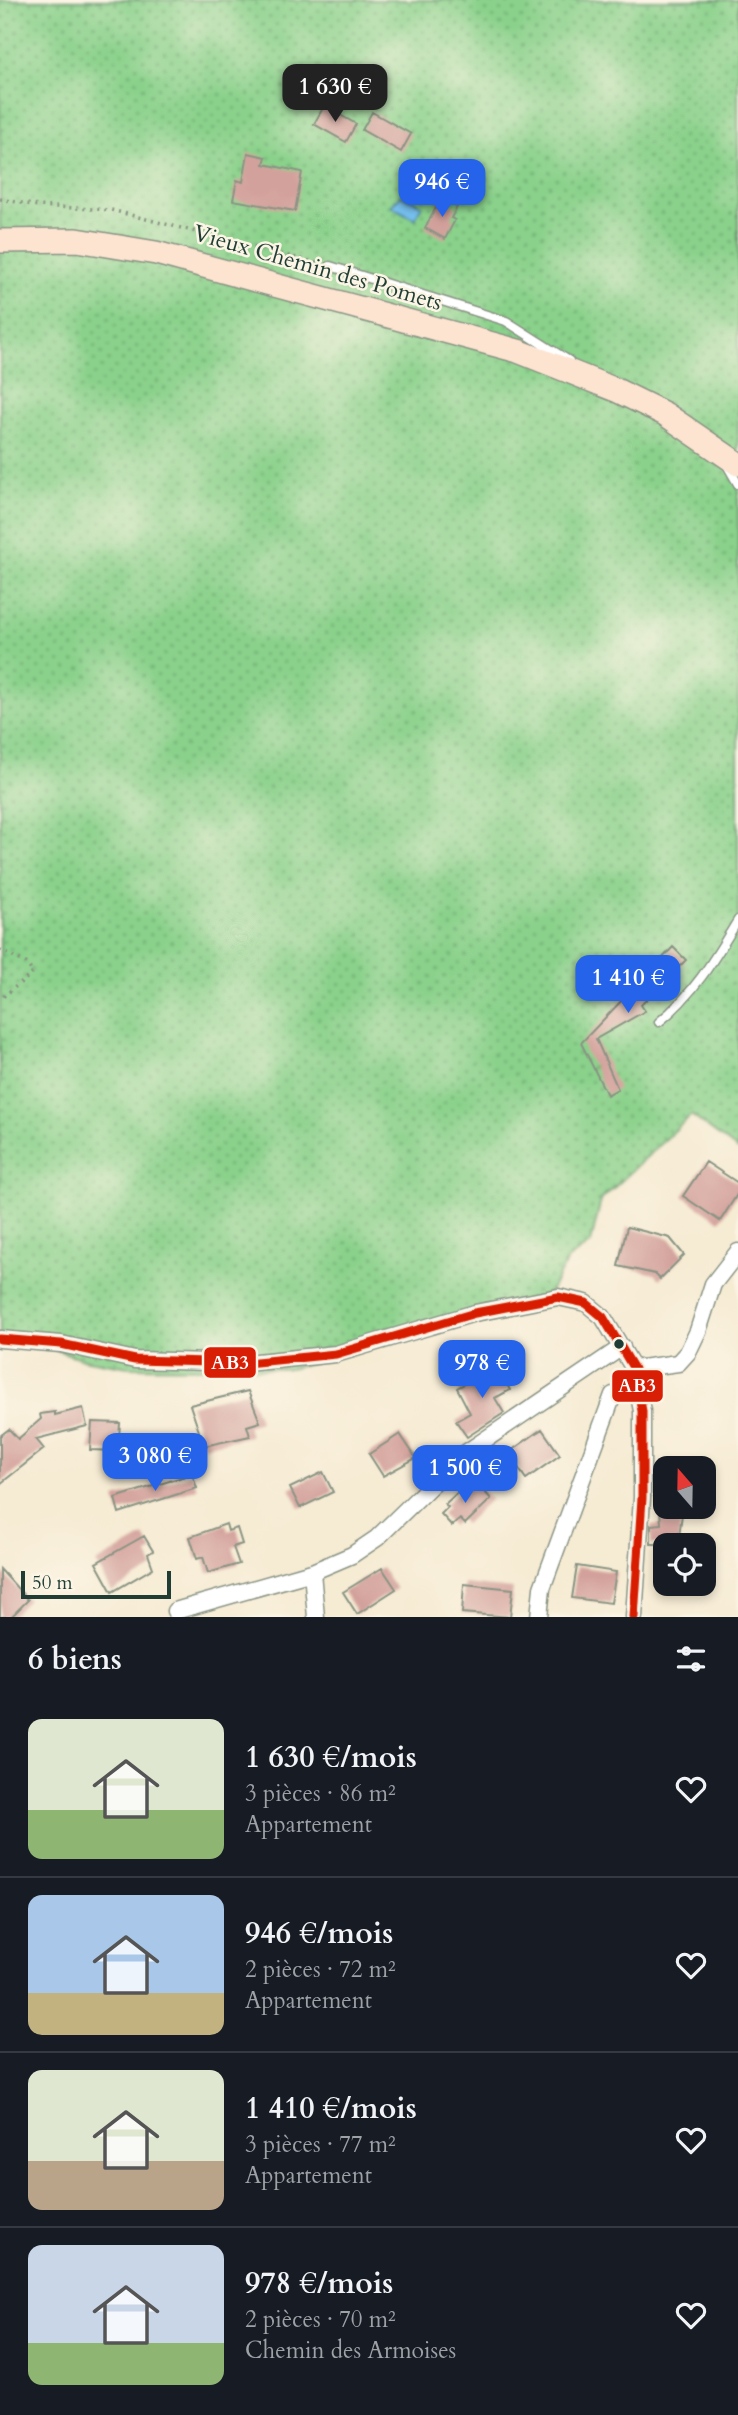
<!DOCTYPE html>
<html lang="fr">
<head>
<meta charset="utf-8">
<style>
  :root { --surface:#171b24; --page:#20242c; --text:#f1f3f6; --muted:#9ea1a6; --line:#363941; --accent:#2563eb }
  body { margin:0; font-family:Cardo,serif; background:var(--page); color:var(--text); height:100vh; display:flex; flex-direction:column; font-size:26px; white-space:nowrap }
  * { box-sizing:border-box; margin:0 }
  p { font-size:23px; color:var(--muted) }
  .icon { flex:none; width:38px; height:38px; fill:none; stroke:currentColor; stroke-width:2; stroke-linecap:round; stroke-linejoin:round }
  .map { position:relative; height:1617px; overflow:hidden }
  .details { display:flex; flex-direction:column; background:var(--surface); flex:1 }
  .details>* { flex:none }
  .needle { width:46px; rotate:340deg }
  .fabs { position:absolute; left:653px; top:1456px; display:grid; gap:14px }
  .fabs a { display:grid; place-items:center; width:63px; height:63px; border-radius:14px; background:var(--surface); box-shadow:0 4px 10px #0003; font-size:35px }
  .scale { position:absolute; left:21px; bottom:18px; width:150px; box-sizing:border-box; padding-left:7px; border:4px solid #1f3d34; border-top:0; font-size:19px; line-height:24px; white-space:nowrap; color:#1f3d34; -webkit-text-stroke:5px #fcf5e5; paint-order:stroke }
  .price { position:absolute; translate:-50% -60px; padding:0 16px; border-radius:14px; background:var(--accent); color:#fff; font-size:23px; line-height:46px; filter:drop-shadow(0 2px 4px #0008) }
  .price::after { content:''; position:absolute; left:50%; top:42px; width:21px; height:16px; margin-left:-10px; background:inherit; clip-path:polygon(0 0,100% 0,50% 100%) }
  .price.current { background:#222; color:#fff }
  ul { padding:0; list-style:none }
  li { display:flex; align-items:center; gap:21px; height:175px; padding:0 28px }
  li+li { border-top:2px solid var(--line) }
  li span { display:grid; place-items:center; flex:none; width:196px; height:140px; border-radius:14px; color:#555 }
  li>.icon { margin-inline-start:auto }
  span .icon { width:84px; height:84px; fill:#fffc; stroke-width:1 }
  li b { font-size:30px }
  h2 { display:flex; justify-content:space-between; align-items:center; height:84px; padding:0 28px; font-size:30px }
  .map>svg:first-child { display:block }
  .grass { fill:url(#grass-dots); stroke:#548760; stroke-width:2 }
  .water { fill:#76bfef; stroke:#4a7e92; stroke-width:2 }
  .building { fill:#d3a19b }
  .lines { fill:none; stroke-linecap:round; stroke-linejoin:round }
  .lane-casing { stroke:#8a9484; stroke-width:11 }
  .street-casing { stroke:#8a9484; stroke-width:19 }
  .secondary-casing { stroke:#8a9484; stroke-width:26 }
  .path { stroke:#8a9484; stroke-width:3.5; stroke-dasharray:2 5; stroke-linecap:butt }
  .lane { stroke:#fff; stroke-width:8 }
  .street { stroke:#fff; stroke-width:16 }
  .secondary { stroke:#fde4d1; stroke-width:23 }
  .bus-1-casing { stroke:#fcf5e5; stroke-width:14 }
  .bus-1 { stroke:#d81e05; stroke-width:9 }
  .bus-dot { fill:#1f3d34; stroke:#fcf5e5; stroke-width:2.5 }
  .labels { text-anchor:middle; stroke-width:5; stroke-linejoin:round; paint-order:stroke }
  .street-label { font-size:23px; fill:#1f3d34; stroke:#fcf5e5 }
  .line-badge { stroke:#fcf5e5; stroke-width:2.5 }
  .badge-label { font-size:19px; text-anchor:middle; font-weight:bold; fill:#fff }
</style>
</head>
<body>
<div class="map">
<svg width="738" height="1617" viewBox="0 0 738 1617">
  <defs>
    <pattern id="grass-dots" width="8" height="8" patternUnits="userSpaceOnUse" patternTransform="scale(1.75)"><rect width="8" height="8" fill="#8ad18b"/><path d="M2 2h.1M6 6h.1" fill="none" stroke="#70ab72" stroke-width="1.8" stroke-linecap="round"/></pattern>
  </defs>
  <rect width="100%" height="100%" fill="#fcf5e5"/>
  <filter id="ink" filterUnits="userSpaceOnUse"><feTurbulence type="fractalNoise" baseFrequency=".0143" numOctaves="2"/><feDisplacementMap in="SourceGraphic" scale="14" xChannelSelector="R" yChannelSelector="G"/><feConvolveMatrix kernelMatrix="1 2 1 2 8 2 1 2 1" color-interpolation-filters="sRGB"/></filter>
  <filter id="wash" filterUnits="userSpaceOnUse"><feTurbulence type="fractalNoise" baseFrequency=".00686" numOctaves="4" result="noise"/><feDisplacementMap in="SourceGraphic" scale="28" xChannelSelector="R" yChannelSelector="G"/><feGaussianBlur stdDeviation="1.57" result="paint"/><feColorMatrix in="noise" values="0 0 0 0 0 0 0 0 0 0 0 0 0 0 0 0 0 1.4 0 .05"/><feComposite in="paint" operator="in"/></filter>
  <g filter="url(#wash)">
    <rect width="100%" height="100%" fill="#f6ebd3"/>
    <!-- grass -->
    <path class="grass" d="M 0,0 L 738,0 L 738,1150 L 691,1115 L 601,1200 L 591,1243 L 567,1260 L 545,1301 L 290,1369 L 128,1367 L 83,1359 L 54,1349 L 0,1340 Z"/>
    <!-- water -->
    <path class="water" d="M 401,195 L 422,205 L 415,219 L 391,206 Z"/>
    <g id="blocks">
      <!-- building -->
      <path class="building" d="M 324,106 L 356,124 L 346,142 L 314,124 Z
        M 372,112 L 411,134 L 401,152 L 362,130 Z
        M 248,153 L 266,157 L 264,164 L 302,172 L 295,211 L 233,200 L 237,180 L 243,182 Z
        M 441,198 L 457,207 L 451,218 L 455,220 L 445,239 L 425,228 Z
        M 673,947 L 686,960 L 641,1005 L 645,1011 L 596,1039 L 618,1089 L 607,1095 L 581,1043 L 624,998 L 645,985 L 641,981 Z
        M 706,1162 L 738,1183 L 738,1193 L 720,1221 L 683,1196 Z
        M 627,1227 L 670,1238 L 684,1255 L 660,1279 L 655,1274 L 618,1266 Z
        M 497,1366 L 510,1390 L 495,1398 L 504,1413 L 467,1437 L 456,1421 L 470,1413 L 457,1388 Z
        M 248,1391 L 260,1422 L 247,1426 L 250,1436 L 204,1446 L 190,1405 Z
        M 83,1408 L 87,1426 L 36,1439 L 44,1449 L 0,1484 L 0,1436 L 9,1429 L 18,1439 L 41,1419 L 40,1414 L 55,1412 L 55,1415 Z
        M 92,1422 L 120,1423 L 118,1451 L 90,1450 Z
        M 542,1429 L 560,1455 L 526,1479 L 508,1453 Z
        M 400,1434 L 416,1458 L 383,1476 L 369,1454 Z
        M 323,1472 L 333,1492 L 300,1508 L 290,1488 Z
        M 192,1474 L 197,1488 L 119,1513 L 115,1498 Z
        M 467,1484 L 472,1489 L 478,1484 L 491,1499 L 465,1524 L 460,1519 L 452,1526 L 441,1514 L 448,1507 L 445,1504 Z
        M 666,1507 L 683,1507 L 678,1544 L 651,1544 L 651,1525 L 661,1524 L 660,1510 Z
        M 226,1524 L 228,1531 L 237,1528 L 242,1544 L 233,1547 L 239,1564 L 208,1573 L 203,1557 L 197,1559 L 190,1537 Z
        M 144,1536 L 153,1551 L 148,1554 L 153,1568 L 112,1592 L 96,1563 Z
        M 577,1566 L 616,1572 L 611,1603 L 572,1598 Z
        M 382,1568 L 396,1589 L 357,1614 L 343,1592 Z
        M 0,1569 L 28,1600 L 11,1617 L 0,1617 Z
        M 464,1584 L 513,1589 L 510,1617 L 462,1613 Z"/>
    </g>
  </g>
  <g filter="url(#ink)">
    <use href="#blocks" fill-opacity="0" stroke="#8a9484" stroke-width="2"/>
    <g class="lines">
      <defs>
        <path id="lane" d="M 330,266 L 506,321 L 569,361
          M 727,465 L 738,484
          M 659,1022 C 694,994 715,958 738,920"/>
        <path id="street" d="M 0,1339 L 61,1344 L 135,1360 L 246,1363 L 336,1354 L 475,1313 L 558,1297 L 586,1303 L 603,1317 L 634,1369 L 642,1411 L 642,1498 L 634,1617
          M 634,1369 L 678,1363 L 688,1352 L 698,1331 L 713,1284 L 738,1252
          M 175,1611 L 312,1572
          M 316,1617 L 312,1572 L 352,1555 L 377,1538 L 461,1456 L 622,1347
          M 539,1617 L 542,1588 L 613,1395"/>
        <path id="secondary" d="M 0,241 L 77,240 L 156,253 L 518,351 L 616,390 L 665,414 L 738,464"/>
      </defs>
      <!-- lane casing -->
      <use href="#lane" class="lane-casing"/>
      <!-- street casing -->
      <use href="#street" class="street-casing"/>
      <!-- secondary casing -->
      <use href="#secondary" class="secondary-casing"/>
      <!-- path -->
      <path class="path" d="M 0,199 L 38,206 L 111,210 L 317,263
        M 0,950 L 26,963 L 33,973 L 0,999"/>
      <!-- lane -->
      <use href="#lane" class="lane"/>
      <!-- street -->
      <use href="#street" class="street"/>
      <!-- secondary -->
      <use href="#secondary" class="secondary"/>
      <defs>
        <path id="bus-1" d="M 0,1339 L 61,1344 L 135,1360 L 246,1363 L 336,1354 L 475,1313 L 558,1297 L 586,1303 L 603,1317 L 634,1369 L 642,1411 L 642,1498 L 634,1617"/>
      </defs>
      <!-- bus-1 casing -->
      <use href="#bus-1" class="bus-1-casing"/>
      <!-- bus-1 -->
      <use href="#bus-1" class="bus-1"/>
    </g>
  </g>
  <!-- markers -->
  <circle class="bus-dot" cx="619" cy="1344" r="6"/>
  <g class="labels">
    <!-- street labels -->
    <g class="street-label">
      <text transform="translate(318 267) rotate(16)" y="8">Vieux Chemin des Pomets</text>
    </g>
  </g>
  <g class="line-badge">
    <rect x="203" y="1346" width="54" height="33" rx="7" fill="#d81e05"/>
    <rect x="611" y="1369" width="53" height="34" rx="7" fill="#d81e05"/>
  </g>
  <g class="badge-label">
    <text x="230" y="1369">AB3</text>
    <text x="637" y="1392">AB3</text>
  </g>
</svg>
<div class="fabs">
<a><svg class="needle" viewBox="-14 -14 28 28"><path d="M0-13l5 13h-10z" fill="#e53935"/><path d="M0 13l5-13h-10z" fill="#9ea1a6"/></svg></a>
<a><svg class="icon" aria-label="locate" viewBox="0 0 24 24"><circle cx="12" cy="12" r="6"/><path d="M12 2v4M12 18v4M2 12h4M18 12h4"/></svg></a>
</div>
<div class="scale">50 m</div>
<b class="price current" style="left:335px;top:124px">1 630 €</b>
<b class="price" style="left:442px;top:219px">946 €</b>
<b class="price" style="left:628px;top:1015px">1 410 €</b>
<b class="price" style="left:482px;top:1400px">978 €</b>
<b class="price" style="left:155px;top:1493px">3 080 €</b>
<b class="price" style="left:465px;top:1505px">1 500 €</b>
</div>
<section class="details">
<h2>6 biens<svg class="icon" aria-label="filters" viewBox="0 0 24 24"><path d="M4 7h16M4 17h16"/><circle cx="9" cy="7" r="2"/><circle cx="15" cy="17" r="2"/></svg></h2>
<ul>
<li><span style="background:linear-gradient(#dfe7d0 65%,#8fb573 0)"><svg class="icon" aria-label="home" viewBox="0 0 24 24"><path d="M3 11l9-7 9 7M6 9v11h12V9"/></svg></span><div><b>1 630 €/mois</b><p>3 pièces · 86 m²</p><p>Appartement</p></div><svg class="icon" aria-label="heart" viewBox="0 0 24 24"><path d="M12 20l-8-8c-3-5 5-10 8-4 3-6 11-1 8 4z"/></svg></li>
<li><span style="background:linear-gradient(#a9c7e8 70%,#c2b280 0)"><svg class="icon" aria-label="home" viewBox="0 0 24 24"><path d="M3 11l9-7 9 7M6 9v11h12V9"/></svg></span><div><b>946 €/mois</b><p>2 pièces · 72 m²</p><p>Appartement</p></div><svg class="icon" aria-label="heart" viewBox="0 0 24 24"><path d="M12 20l-8-8c-3-5 5-10 8-4 3-6 11-1 8 4z"/></svg></li>
<li><span style="background:linear-gradient(#dfe7d0 65%,#b9a48a 0)"><svg class="icon" aria-label="home" viewBox="0 0 24 24"><path d="M3 11l9-7 9 7M6 9v11h12V9"/></svg></span><div><b>1 410 €/mois</b><p>3 pièces · 77 m²</p><p>Appartement</p></div><svg class="icon" aria-label="heart" viewBox="0 0 24 24"><path d="M12 20l-8-8c-3-5 5-10 8-4 3-6 11-1 8 4z"/></svg></li>
<li><span style="background:linear-gradient(#c9d6e8 70%,#8fb573 0)"><svg class="icon" aria-label="home" viewBox="0 0 24 24"><path d="M3 11l9-7 9 7M6 9v11h12V9"/></svg></span><div><b>978 €/mois</b><p>2 pièces · 70 m²</p><p>Chemin des Armoises</p></div><svg class="icon" aria-label="heart" viewBox="0 0 24 24"><path d="M12 20l-8-8c-3-5 5-10 8-4 3-6 11-1 8 4z"/></svg></li>
</ul>
</section>
</body>
</html>
